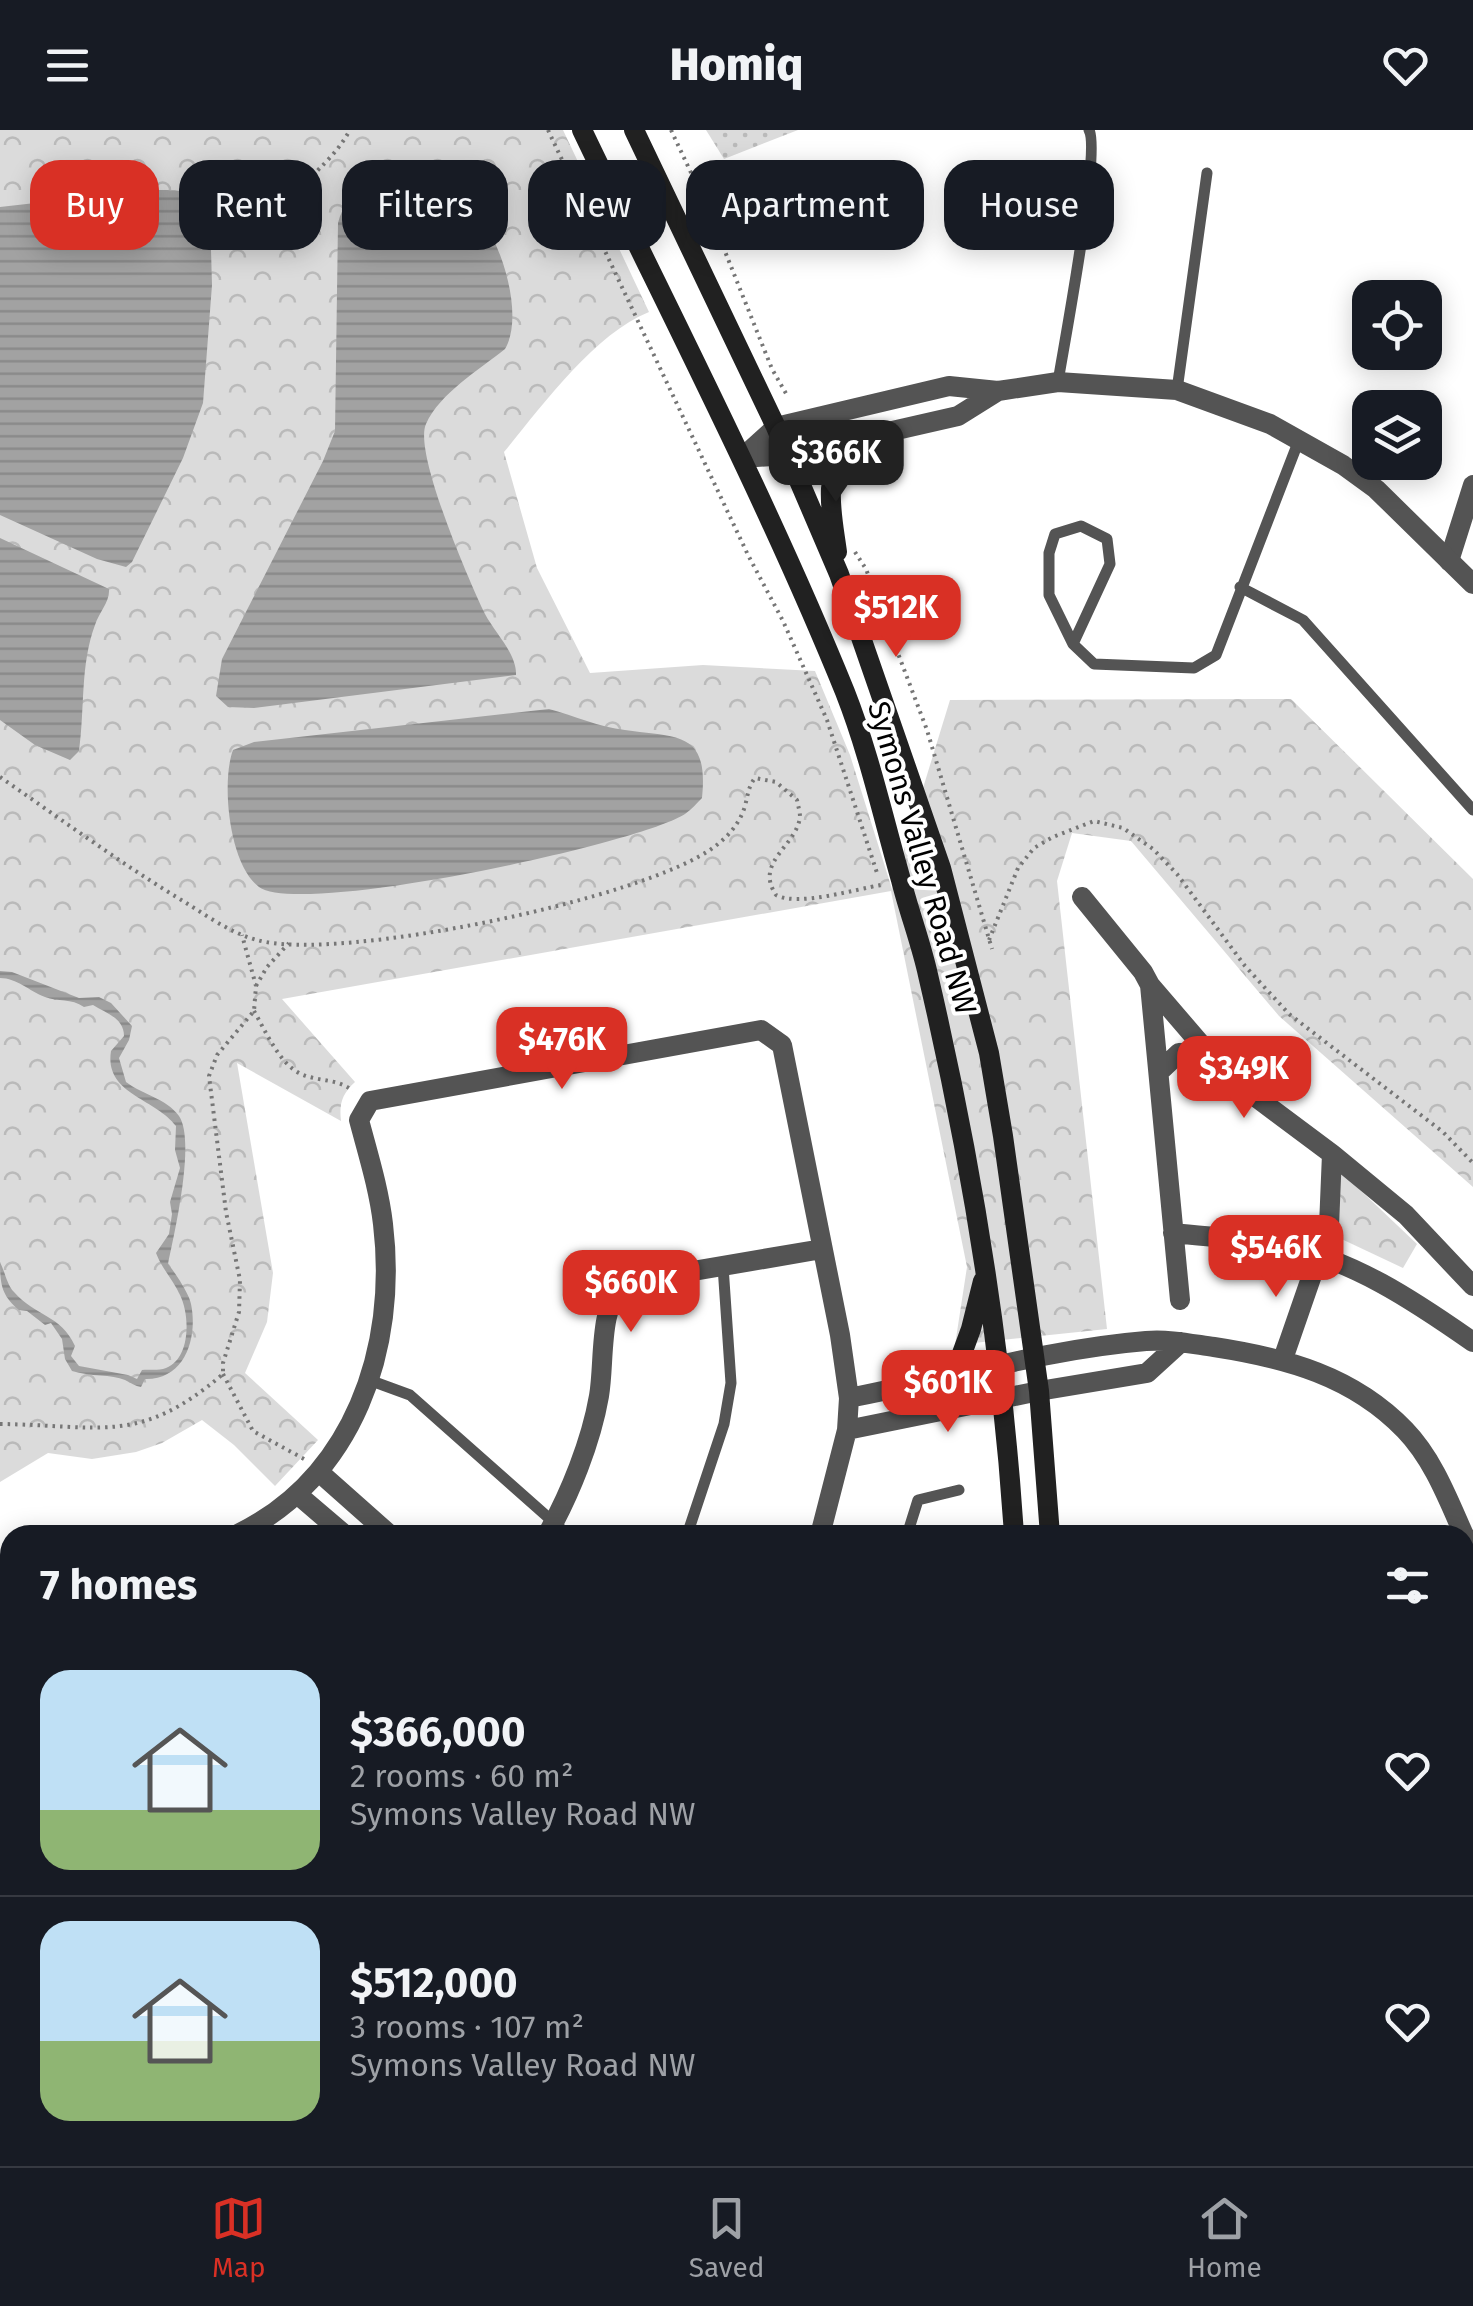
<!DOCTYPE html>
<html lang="en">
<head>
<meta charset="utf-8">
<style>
  :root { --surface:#171b24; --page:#20242c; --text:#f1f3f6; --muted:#9ea1a6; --line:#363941; --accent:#d93025 }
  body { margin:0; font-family:"Fira Sans",sans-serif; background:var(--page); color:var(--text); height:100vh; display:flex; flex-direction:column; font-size:38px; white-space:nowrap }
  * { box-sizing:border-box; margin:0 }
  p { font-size:32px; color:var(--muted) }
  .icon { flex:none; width:55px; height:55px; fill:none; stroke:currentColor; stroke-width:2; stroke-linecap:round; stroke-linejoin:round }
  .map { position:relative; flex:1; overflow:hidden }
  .drawer { position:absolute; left:0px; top:1395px; width:1475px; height:642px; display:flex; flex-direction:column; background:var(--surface); border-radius:30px 30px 0 0; box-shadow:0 5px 25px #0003 }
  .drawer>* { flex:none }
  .banner { position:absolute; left:30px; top:30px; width:1415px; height:90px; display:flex; gap:20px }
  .controls { position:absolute; left:1352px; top:150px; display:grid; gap:20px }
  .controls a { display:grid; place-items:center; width:90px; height:90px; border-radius:20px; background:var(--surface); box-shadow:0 5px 25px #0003; font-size:50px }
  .price { position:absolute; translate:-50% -85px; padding:0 22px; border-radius:20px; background:var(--accent); color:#fff; font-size:32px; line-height:65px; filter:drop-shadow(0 2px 5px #0008) }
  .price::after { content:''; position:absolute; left:50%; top:60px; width:30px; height:22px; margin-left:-15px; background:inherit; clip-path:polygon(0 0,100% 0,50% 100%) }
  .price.active { background:#222; color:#fff }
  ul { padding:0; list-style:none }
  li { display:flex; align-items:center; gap:30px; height:250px; padding:0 40px }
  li+li { border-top:2px solid var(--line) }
  li span { display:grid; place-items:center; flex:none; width:280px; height:200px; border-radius:30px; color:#555 }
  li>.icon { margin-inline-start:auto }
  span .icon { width:120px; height:120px; fill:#fffc; stroke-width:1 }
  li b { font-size:42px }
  h2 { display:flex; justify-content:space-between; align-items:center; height:120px; padding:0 40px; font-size:42px }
  .pill { padding:0 35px; border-radius:30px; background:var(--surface); box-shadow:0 5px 25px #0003; font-size:35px; line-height:90px }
  .pill.active { background:var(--accent); color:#fff }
  header { display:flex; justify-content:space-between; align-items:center; height:130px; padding:0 40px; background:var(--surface); font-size:45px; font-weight:800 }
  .dock { display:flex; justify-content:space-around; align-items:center; height:140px; border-top:2px solid var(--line); background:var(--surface); font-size:28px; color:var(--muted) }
  .dock a { display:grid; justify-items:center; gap:5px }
  .dock .active { color:var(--accent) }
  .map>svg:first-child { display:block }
  .grass { fill:url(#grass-dots) }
  .park { fill:url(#park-crowns) }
  .water { fill:url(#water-rules) }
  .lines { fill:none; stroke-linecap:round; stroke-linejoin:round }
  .path { stroke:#767676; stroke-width:4; stroke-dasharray:2.5 5; stroke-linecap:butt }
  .service { stroke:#545454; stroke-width:11 }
  .minor { stroke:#545454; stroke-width:20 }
  .tertiary { stroke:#545454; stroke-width:20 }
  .secondary { stroke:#212121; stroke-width:20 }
  .labels { text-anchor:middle; stroke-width:8; stroke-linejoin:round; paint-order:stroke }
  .street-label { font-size:30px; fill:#000; stroke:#fff }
</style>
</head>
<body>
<header><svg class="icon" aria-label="menu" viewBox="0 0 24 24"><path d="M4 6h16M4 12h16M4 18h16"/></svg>Homiq<svg class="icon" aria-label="heart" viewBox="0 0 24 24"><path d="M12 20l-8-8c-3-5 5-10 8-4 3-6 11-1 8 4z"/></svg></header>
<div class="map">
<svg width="1473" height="2036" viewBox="0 0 1473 2036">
  <defs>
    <pattern id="grass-dots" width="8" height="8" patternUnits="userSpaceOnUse" patternTransform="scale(2.5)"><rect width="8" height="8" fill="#dbdbdb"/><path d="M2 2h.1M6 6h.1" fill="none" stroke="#bababa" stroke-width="1.8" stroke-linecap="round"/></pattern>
    <pattern id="park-crowns" width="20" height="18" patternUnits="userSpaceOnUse" patternTransform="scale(2.5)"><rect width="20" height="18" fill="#dbdbdb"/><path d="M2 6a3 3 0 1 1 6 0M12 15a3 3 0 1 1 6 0" fill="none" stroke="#bababa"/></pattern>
    <pattern id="water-rules" width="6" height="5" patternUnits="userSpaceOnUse" patternTransform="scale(2.5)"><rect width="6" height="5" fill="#a2a2a2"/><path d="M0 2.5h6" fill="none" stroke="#8a8a8a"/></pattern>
  </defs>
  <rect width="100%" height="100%" fill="#fff"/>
  <!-- grass -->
  <path class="grass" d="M 706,0 L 798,0 L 724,29 Z"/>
  <!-- park -->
  <path class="park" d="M 0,0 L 563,0 L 649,182 C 594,204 542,276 504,322 L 537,438 L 590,543 L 703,535 L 815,541 L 850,625 L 892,759 L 950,570 L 1291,569 L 1473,749 L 1473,1057 L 1279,886 L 1131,711 L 1072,703 L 1057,751 L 1107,1199 L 955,1215 L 967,1137 L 891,761 L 282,869 L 355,952 C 342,964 339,974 341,991 L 237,933 L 273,1143 L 267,1192 L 245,1243 L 318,1310 L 275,1356 L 234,1315 L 202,1290 L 162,1313 L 136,1322 L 92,1329 L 48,1323 L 0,1352 Z
    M 1338,1039 L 1417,1114 L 1403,1138 L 1333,1105 Z
    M 0,1722 L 10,1742 L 10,2028 L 182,2028 L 230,2033 L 230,2036 L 0,2036 Z"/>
  <!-- water -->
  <path class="water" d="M 416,56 C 432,56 448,55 462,66 C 496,91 527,182 505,219 C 479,240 440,263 426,294 C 413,322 470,453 485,484 C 495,503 517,524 516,545 L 254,578 L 228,577 L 216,566 L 222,529 L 323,331 L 335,301 L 338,93 C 347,56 384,58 416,56 Z
    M 150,60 C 175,60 199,57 210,84 L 212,155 L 203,273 L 183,328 L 132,432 L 126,437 L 97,429 L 0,385 L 0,77 Z
    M 0,408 L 109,459 C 110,472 99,482 95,495 C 80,535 85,579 79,621 L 70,630 L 35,615 L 0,590 Z
    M 549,579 C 575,586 599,597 625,600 C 677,608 709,600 702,668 C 697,673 691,680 685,684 C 639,714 300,787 259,757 C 229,735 221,652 233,620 L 254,612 Z
    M 0,841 L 12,842 L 79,868 L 99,867 L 111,873 L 132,896 L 129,910 L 119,928 L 126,952 C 143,965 166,968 179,986 C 196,1011 174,1105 168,1134 C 174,1141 190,1165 191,1174 C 198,1208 185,1250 145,1249 L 141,1257 C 135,1256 131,1253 125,1250 C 112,1244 90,1247 72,1241 L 65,1229 L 62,1209 L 51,1193 L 45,1195 L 27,1181 L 19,1180 C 2,1166 0,1155 0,1132 C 5,1142 7,1155 14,1162 C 35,1186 61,1185 75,1216 L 71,1226 L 79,1236 L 128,1245 L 137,1249 L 142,1240 C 149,1239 158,1241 166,1238 C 191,1228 190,1185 180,1165 C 174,1151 162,1139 156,1123 L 169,1104 L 172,1084 L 170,1072 L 180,1038 L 175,1020 L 176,996 C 155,968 104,964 111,921 L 124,906 C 124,888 106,883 93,875 L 84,877 C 71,868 58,872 45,867 C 29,861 17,848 0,848 Z"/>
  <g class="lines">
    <!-- path -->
    <path class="path" d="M 548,0 L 748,425 L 783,491 L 827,590 L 878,746
      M 671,0 L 708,79 L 772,239 L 788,267
      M 298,110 C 295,37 321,51 350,0
      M 855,422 L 866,439 L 927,600 L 992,819
      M 0,647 C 61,689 120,733 183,771 C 206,785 230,803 257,810 C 338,833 647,768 714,717 C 728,707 740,693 745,676 C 748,665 748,657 755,648 L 776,652 L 797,670 C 798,676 800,681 800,687 C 796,717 754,732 776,765 C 798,777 856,759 881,755
      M 989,810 L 1018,738 L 1034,718 L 1053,707 L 1094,691 L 1123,698 L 1153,719 L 1177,744 L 1245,836 L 1289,884 L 1443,1002 L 1473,1033
      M 256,856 L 267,837 L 289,813
      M 254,881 C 265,900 280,935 301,944 C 319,952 337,948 353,961
      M 223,1244 L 253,1301 L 306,1330
      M 0,1294 C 100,1295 139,1316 223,1244 L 223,1233 L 239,1182 L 240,1150 L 226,1082 L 209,946 L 217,925 L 254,881 L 256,856 L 242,805
      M 0,1756 L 10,1778
      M 112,2028 L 121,2036"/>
    <!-- service -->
    <path class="service" d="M 1058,252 C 1064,214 1101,21 1089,0
      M 1177,260 L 1207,43
      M 1240,457 L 1303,490 L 1473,680
      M 1073,514 L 1110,434 L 1107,409 L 1081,396 L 1055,404 L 1049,423 L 1049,465 L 1073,514 L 1094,534 L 1194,538 L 1216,525 L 1299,310
      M 369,1250 L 410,1265 L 568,1405
      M 687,1405 L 724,1294 L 731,1253 L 723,1136
      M 907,1405 L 918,1370 L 959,1360
      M 585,2028 L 587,2036
      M 710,2028 L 711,2036
      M 831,2036 L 840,2028"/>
    <!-- minor -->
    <path class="minor" d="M 1449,431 L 1473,355
      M 1082,767 L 1143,842 L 1150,855 L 1229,947 L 1332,1024 L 1406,1085 L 1473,1156
      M 1150,855 L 1180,1170
      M 1159,942 L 1179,923 L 1207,922
      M 1173,1103 C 1208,1107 1246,1108 1281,1115 C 1353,1130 1413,1170 1473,1212
      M 1283,1229 L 1329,1096 L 1332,1024
      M 849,1268 C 947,1249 1047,1219 1146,1211 C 1169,1209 1192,1214 1214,1217 C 1286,1228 1353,1246 1405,1300 C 1433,1329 1448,1369 1464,1405
      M 847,1300 L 1039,1261 L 1147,1243 L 1181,1212
      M 319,1342 L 390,1405
      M 297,1364 L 345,1405
      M 236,1405 C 354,1348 398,1218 383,1094 C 379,1059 368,1024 359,990 L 370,971 L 761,900 L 782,915 L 840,1205 L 849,1268 L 847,1300 L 820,1405
      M 547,1405 C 570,1364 591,1312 599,1266 C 605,1231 598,1180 623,1153 L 822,1119
      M 1465,1406 L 1473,1433
      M 350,2028 L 351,2036"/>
    <!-- tertiary -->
    <path class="tertiary" d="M 742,328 L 776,297 L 949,256 L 998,261 L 1058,252 L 1177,260 L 1270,294 L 1343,335 L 1376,359 L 1473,454
      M 742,328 L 787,325 L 958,286 L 998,261"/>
    <!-- secondary -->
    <path class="secondary" d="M 582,0 C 671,186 767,370 845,562 C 869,623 883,687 901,750 C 909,782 921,813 928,845 C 971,1029 1002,1216 1014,1405
      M 634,0 L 776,297 L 839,444 L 941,738 L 989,923 L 1003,1006 L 1039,1261 L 1050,1405
      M 837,422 C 831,378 823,351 847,310
      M 953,1248 L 971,1199 L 983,1151
      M 1048,2028 L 1049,2036
      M 1077,2028 L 1077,2036
      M 1022,2036 L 1023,2028"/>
  </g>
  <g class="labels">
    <!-- street labels -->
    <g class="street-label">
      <text transform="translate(922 728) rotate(74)" y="10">Symons Valley Road NW</text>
    </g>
  </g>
</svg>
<div class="controls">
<a><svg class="icon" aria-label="locate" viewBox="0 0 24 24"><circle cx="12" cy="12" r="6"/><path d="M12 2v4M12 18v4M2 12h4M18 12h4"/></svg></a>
<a><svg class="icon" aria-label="layers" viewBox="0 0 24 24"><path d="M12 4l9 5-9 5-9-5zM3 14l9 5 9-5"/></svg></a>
</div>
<b class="price active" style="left:836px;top:375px">$366K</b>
<b class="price" style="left:896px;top:530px">$512K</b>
<b class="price" style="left:562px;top:962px">$476K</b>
<b class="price" style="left:1244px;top:991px">$349K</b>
<b class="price" style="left:1276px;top:1170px">$546K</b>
<b class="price" style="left:631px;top:1205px">$660K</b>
<b class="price" style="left:948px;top:1305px">$601K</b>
<div class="banner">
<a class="pill active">Buy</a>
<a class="pill">Rent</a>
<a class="pill">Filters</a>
<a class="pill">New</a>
<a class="pill">Apartment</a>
<a class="pill">House</a>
</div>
<section class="drawer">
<h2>7 homes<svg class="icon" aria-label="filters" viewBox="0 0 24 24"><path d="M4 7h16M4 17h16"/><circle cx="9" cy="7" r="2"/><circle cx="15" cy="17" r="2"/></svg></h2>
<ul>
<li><span style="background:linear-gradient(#bfe0f5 70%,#8fb573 0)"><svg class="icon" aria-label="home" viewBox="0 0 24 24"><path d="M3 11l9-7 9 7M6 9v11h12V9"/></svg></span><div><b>$366,000</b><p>2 rooms · 60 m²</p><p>Symons Valley Road NW</p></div><svg class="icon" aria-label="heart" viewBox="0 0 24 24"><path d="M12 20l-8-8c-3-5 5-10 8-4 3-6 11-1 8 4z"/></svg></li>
<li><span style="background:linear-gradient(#bfe0f5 60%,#8fb573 0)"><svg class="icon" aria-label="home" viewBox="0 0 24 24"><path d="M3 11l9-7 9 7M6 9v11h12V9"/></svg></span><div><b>$512,000</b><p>3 rooms · 107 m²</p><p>Symons Valley Road NW</p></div><svg class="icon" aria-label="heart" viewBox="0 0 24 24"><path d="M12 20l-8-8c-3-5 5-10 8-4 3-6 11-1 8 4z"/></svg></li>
</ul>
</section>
</div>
<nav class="dock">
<a class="active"><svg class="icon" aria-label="map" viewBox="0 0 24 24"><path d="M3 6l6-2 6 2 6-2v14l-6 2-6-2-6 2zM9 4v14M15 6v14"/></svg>Map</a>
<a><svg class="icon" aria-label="saved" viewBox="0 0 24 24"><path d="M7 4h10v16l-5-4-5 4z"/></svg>Saved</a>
<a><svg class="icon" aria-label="home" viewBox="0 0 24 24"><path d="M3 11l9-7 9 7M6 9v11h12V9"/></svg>Home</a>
</nav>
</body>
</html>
